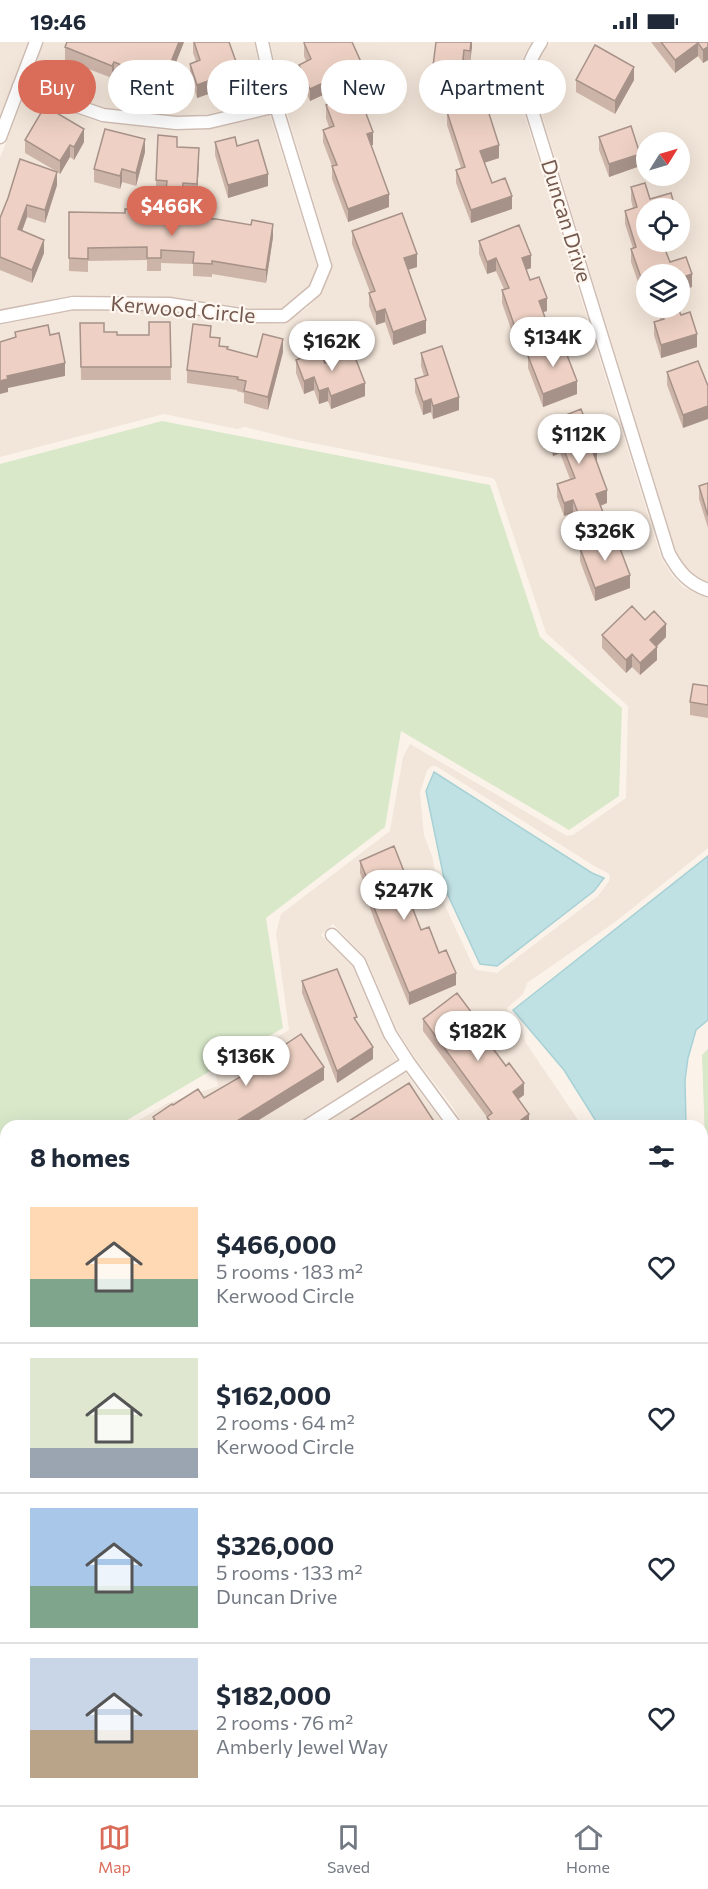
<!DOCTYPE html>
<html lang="en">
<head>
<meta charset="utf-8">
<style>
  :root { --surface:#fff; --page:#f2f2f3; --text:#1f2937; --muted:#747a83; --line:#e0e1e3; --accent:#da6c5a }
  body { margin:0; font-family:Commissioner,sans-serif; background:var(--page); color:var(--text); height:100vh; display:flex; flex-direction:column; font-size:22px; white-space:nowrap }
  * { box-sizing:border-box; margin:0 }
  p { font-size:20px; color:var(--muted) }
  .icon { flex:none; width:33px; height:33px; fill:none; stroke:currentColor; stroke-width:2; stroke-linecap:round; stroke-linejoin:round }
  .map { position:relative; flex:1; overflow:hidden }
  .details { position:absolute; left:0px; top:1078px; width:708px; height:686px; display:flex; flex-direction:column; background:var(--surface); border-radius:18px 18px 0 0; box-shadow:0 6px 24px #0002 }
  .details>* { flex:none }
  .guide { position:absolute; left:18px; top:18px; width:672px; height:54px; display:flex; gap:12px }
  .needle { width:39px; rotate:53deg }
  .buttons { position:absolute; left:636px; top:90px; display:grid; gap:12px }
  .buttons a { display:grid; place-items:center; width:54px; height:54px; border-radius:50%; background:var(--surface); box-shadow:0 6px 24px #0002; font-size:30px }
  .price { position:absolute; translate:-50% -51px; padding:0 14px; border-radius:21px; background:#fff; color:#222; font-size:20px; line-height:39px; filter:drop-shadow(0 2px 3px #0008) }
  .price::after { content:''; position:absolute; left:50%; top:36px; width:18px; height:14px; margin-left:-9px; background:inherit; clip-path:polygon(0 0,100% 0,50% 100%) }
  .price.current { background:var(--accent); color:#fff }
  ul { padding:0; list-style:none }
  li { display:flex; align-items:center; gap:18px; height:150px; padding:0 30px }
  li+li { border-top:2px solid var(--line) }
  li span { display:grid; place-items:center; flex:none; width:168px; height:120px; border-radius:0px; color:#555 }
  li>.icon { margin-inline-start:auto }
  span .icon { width:72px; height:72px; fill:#fffc; stroke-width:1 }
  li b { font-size:26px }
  h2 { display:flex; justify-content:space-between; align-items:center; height:72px; padding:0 30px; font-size:26px }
  .chip { padding:0 21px; border-radius:27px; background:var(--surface); box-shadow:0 6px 24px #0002; font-size:21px; line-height:54px }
  .chip.current { background:var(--accent); color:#fff }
  .status { display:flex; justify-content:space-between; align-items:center; height:42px; padding:0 30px; background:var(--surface); direction:ltr }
  .status svg { height:16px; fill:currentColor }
  .tab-bar { display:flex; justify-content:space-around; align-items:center; height:84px; border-top:2px solid var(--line); background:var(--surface); font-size:16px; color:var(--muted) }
  .tab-bar a { display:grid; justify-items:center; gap:3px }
  .tab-bar .current { color:var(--accent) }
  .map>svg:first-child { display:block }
  .residential { fill:#f2e5d9; fill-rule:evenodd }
  .commercial { fill:#fae5df }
  .medical { fill:#f8dee3 }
  .green { fill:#d8e8c9 }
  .water { fill:#c0e1e4; stroke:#a7d1d5; stroke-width:1.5 }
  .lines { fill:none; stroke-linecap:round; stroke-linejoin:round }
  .service-casing { stroke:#cfbdb3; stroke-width:9 }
  .minor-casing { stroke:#cfbdb3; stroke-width:15 }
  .tertiary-casing { stroke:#cfbdb3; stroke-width:18 }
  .service { stroke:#fff; stroke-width:6 }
  .minor { stroke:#fff; stroke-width:12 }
  .tertiary { stroke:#fff; stroke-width:15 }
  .wall { fill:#cdb4a9 }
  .shaded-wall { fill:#a79289 }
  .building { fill:#eed1c4; stroke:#a79289; stroke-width:1.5 }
  .labels { text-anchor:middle; stroke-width:4.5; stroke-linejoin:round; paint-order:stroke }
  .street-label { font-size:21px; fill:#74594f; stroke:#fef7f0 }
</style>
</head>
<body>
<div class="status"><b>19:46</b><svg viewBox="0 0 49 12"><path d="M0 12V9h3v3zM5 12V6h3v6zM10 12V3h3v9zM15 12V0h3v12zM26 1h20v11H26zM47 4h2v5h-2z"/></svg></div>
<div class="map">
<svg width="708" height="1763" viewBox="0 0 708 1763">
  <rect width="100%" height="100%" fill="#fbf3ea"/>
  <!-- residential -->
  <path class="residential" d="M 0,0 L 28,0 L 0,74 Z
    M 44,0 L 254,0 L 266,58 L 209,72 L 177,74 L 105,66 L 29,40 Z
    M 270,0 L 532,0 L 524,13 L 519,31 L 521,62 L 661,515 L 671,532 L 683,545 L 708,556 L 708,806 L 615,880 L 527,941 L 523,952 L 507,966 L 508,972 L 522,989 L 526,1001 L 582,1084 L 464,1084 L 452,1064 L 415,1016 L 397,988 L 366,916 L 333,882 L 321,893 L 352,924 L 383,995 L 397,1019 L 294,1084 L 129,1084 L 168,1061 L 218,1044 L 216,1033 L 289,988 L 276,891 L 281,872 L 390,789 L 403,715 L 410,702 L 567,794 L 573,793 L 626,756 L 628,664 L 546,591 L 495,438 L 492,436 L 297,398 L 245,385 L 237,387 L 164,372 L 0,415 L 0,283 L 73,268 L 167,270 L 245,281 L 283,282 L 307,266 L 322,250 L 332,221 L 284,61 ZM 432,724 L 436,724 L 596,825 L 608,831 L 610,834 L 609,839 L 598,854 L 497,931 L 477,928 L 474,926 L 440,853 L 432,814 L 424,793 L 420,751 L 427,728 Z
    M 551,0 L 708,0 L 708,540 L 694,533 L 684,523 L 676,509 L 537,57 L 534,32 L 537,19 ZM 646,100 L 680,100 L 680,134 L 646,134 ZM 646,166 L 680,166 L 680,200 L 646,200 ZM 646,232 L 680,232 L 680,266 L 646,266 Z
    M 24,54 L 99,80 L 174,89 L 210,87 L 270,73 L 317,225 L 309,244 L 282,267 L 248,266 L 170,255 L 73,253 L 0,268 L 0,116 Z
    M 405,1030 L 445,1084 L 320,1084 Z"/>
  <!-- commercial -->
  <path class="commercial" d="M 0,1285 L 6,1289 L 6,1353 L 0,1355 Z
    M 0,1451 L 6,1458 L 6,1758 L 93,1758 L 86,1763 L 0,1763 Z"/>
  <!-- medical -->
  <path class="medical" d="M 191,1758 L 331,1758 L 328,1763 L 185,1763 Z"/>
  <!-- green -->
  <path class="green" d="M 162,379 L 490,443 L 540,595 L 622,666 L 619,754 L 569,788 L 401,689 L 385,785 L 266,876 L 283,986 L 117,1084 L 6,1084 L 6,1280 L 0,1274 L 0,422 Z
    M 708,1007 L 708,1429 L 702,1427 L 702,1134 L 706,1127 L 702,1013 Z
    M 702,1536 L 708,1538 L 708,1763 L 328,1763 L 331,1758 L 702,1758 Z"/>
  <!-- water -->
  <path class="water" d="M 434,730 L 592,831 L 604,836 L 594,849 L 497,924 L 480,922 L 447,851 L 426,749 Z
    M 708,814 L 708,978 L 696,988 L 688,1016 L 685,1038 L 686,1084 L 599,1084 L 564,1028 L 513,968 Z"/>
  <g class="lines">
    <defs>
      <path id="service" d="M 0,1323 L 6,1330
        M 0,1617 L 6,1624"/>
      <path id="minor" d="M 541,0 C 525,24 526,31 529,59 L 669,512 C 679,530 688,541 708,548
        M 19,44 L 103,73 L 176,81 L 209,80 L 276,64
        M 0,95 L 36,0
        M 0,275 L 73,261 L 169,262 L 247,274 L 284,274 L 315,248 L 325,224 L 276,64 L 262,0
        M 332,893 L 359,920 L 390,992 L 408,1020 L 455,1084
        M 307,1084 L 408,1020"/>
      <path id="tertiary" d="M 0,1394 L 6,1392
        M 0,1421 L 6,1420
        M 702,1459 L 708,1460
        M 702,1490 L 708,1491"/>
    </defs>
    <!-- service casing -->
    <use href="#service" class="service-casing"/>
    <!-- minor casing -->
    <use href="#minor" class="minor-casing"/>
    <!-- tertiary casing -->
    <use href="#tertiary" class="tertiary-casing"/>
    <!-- service -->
    <use href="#service" class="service"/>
    <!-- minor -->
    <use href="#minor" class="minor"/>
    <!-- tertiary -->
    <use href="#tertiary" class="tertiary"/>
  </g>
  <!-- wall -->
  <path class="wall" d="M 184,0 L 167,43 L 147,35 L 143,44 L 114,33 L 112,36 L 65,18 L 65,5 Z
    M 193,0 L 229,0 L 239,41 L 197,56 L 190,34 L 190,22 L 196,19 L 193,11 Z
    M 472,0 L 470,22 L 464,21 L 461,49 L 432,45 L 432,32 Z
    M 651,0 L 708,0 L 708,18 L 703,21 L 698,14 L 675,31 Z
    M 304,1 L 366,44 L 357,48 L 373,103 L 371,103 L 389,165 L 348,180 L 332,137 L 332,124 L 323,100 L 323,88 L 329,85 L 326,76 L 326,63 L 343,56 L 338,46 L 310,59 L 299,36 L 299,23 L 306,19 L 304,14 Z
    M 576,38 L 634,38 L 615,72 L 576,50 Z
    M 447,70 L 499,116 L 484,121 L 492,141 L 512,167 L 471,181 L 456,141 L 456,128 L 461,126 L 447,83 Z
    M 599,95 L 640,124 L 609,135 L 599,108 Z
    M 25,98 L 84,100 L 74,118 L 70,115 L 60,132 L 57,130 L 57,143 L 45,181 L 27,175 L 22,189 L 44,211 L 32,241 L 0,228 L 0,176 L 56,129 L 25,111 Z
    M 215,100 L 237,104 L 268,144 L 228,156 L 215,113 Z
    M 177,105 L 199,119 L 197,155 L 183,154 L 182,163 L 166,162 L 166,152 L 156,151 L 156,138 Z
    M 145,110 L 136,144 L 122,140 L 120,147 L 94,140 L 94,127 Z
    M 631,145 L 650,157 L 674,166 L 646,166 L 670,220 L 692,245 L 645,260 L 631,220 L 631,207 L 633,206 L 625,182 L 625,169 L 633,166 L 631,158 Z
    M 69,170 L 125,171 L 161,175 L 273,195 L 266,241 L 212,232 L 212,235 L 193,234 L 193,222 L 161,221 L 161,229 L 147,229 L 147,218 L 88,219 L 88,230 L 69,229 Z
    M 352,189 L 417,225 L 408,228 L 426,291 L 393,303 L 385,280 L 376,283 L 369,264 L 369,251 L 370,250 L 352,202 Z
    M 479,199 L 531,226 L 526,228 L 530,238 L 547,269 L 543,270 L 547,294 L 517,304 L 502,261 L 502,248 L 504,247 L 496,229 L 487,232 L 479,212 Z
    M 660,266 L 681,273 L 697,305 L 661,316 L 654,293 L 654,280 L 660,278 Z
    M 170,280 L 171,338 L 81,338 L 80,281 L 104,290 L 117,293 L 149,293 Z
    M 211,295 L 220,304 L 228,307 L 257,315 L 283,310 L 268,368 L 244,361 L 244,351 L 237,349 L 237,348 L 187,341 L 187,328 Z
    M 421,311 L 459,368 L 433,377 L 431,370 L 423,373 L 415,350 L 415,337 L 424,334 L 421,324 Z
    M 528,314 L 577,352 L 543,365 L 528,326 Z
    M 296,318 L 325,321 L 365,354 L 331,367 L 328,359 L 319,362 L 314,348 L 304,352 L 296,331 Z
    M 698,319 L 683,386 L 667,343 L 667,330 Z
    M 546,381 L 597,421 L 607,461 L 601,464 L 604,486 L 582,494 L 573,471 L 564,474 L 557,455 L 557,442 L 570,437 L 560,411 L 553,414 L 546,394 Z
    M 708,441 L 708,486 L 699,457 L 699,444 Z
    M 580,506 L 630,546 L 595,559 L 580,519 Z
    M 645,578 L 666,595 L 656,605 L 657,618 L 640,633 L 632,625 L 626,631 L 602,606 L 602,593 Z
    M 708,644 L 708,676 L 690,673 L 690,660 Z
    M 360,819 L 405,832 L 422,864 L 413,867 L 421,888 L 439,911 L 456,943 L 409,963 L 375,880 L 367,857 L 367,849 L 360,831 Z
    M 302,939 L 357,980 L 373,1017 L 337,1041 L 302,951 Z
    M 423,977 L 472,982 L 471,983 L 524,1053 L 518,1057 L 529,1083 L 528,1084 L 487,1084 L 487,1075 L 423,989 Z
    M 277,1008 L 324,1038 L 153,1084 L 153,1075 L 173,1063 L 204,1056 L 252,1028 L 249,1023 L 249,1010 Z"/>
  <!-- shaded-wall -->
  <path class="shaded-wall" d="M 179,0 L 184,0 L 167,43 L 167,30 Z
    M 471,0 L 472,0 L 472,5 L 470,22 Z
    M 698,1 L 698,14 L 675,31 L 675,18 Z
    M 708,5 L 708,18 L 703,21 L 703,8 Z
    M 464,8 L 464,21 L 461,49 L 461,36 Z
    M 114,20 L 114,33 L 112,36 L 112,24 Z
    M 147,22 L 147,35 L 143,44 L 143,32 Z
    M 634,25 L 634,38 L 615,72 L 615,59 Z
    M 239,28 L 239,41 L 197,56 L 197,43 Z
    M 366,31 L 366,44 L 353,50 L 353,37 Z
    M 338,34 L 338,46 L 310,59 L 310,47 Z
    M 84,87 L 84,100 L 74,118 L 74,105 Z
    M 373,90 L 373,103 L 367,105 L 367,92 Z
    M 145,97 L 145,110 L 136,144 L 136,131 Z
    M 70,103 L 70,115 L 60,132 L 60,119 Z
    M 499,103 L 499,116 L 480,122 L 480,109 Z
    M 199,106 L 199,119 L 197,155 L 197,142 Z
    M 640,112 L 640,124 L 609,135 L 609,122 Z
    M 122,127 L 122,140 L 120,147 L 120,134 Z
    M 57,130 L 57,143 L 45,181 L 45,168 Z
    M 268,132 L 268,144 L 228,156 L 228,143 Z
    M 389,152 L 389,165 L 348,180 L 348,167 Z
    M 512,154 L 512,167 L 471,181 L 471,168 Z
    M 674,162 L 674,166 L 669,166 L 669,164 Z
    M 27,163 L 27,175 L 18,200 L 18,187 Z
    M 273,182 L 273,195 L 266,241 L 266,228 Z
    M 44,198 L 44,211 L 32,241 L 32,228 Z
    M 417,212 L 417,225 L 404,229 L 404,216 Z
    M 531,213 L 531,226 L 522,229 L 522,216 Z
    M 496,216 L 496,229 L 487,232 L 487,220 Z
    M 692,232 L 692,245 L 680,249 L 680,236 Z
    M 646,246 L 646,259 L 645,260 L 645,247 Z
    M 547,256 L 547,269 L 539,271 L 539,259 Z
    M 385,267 L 385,280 L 376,283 L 376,270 Z
    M 426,278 L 426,291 L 393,303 L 393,290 Z
    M 547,281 L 547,294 L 517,304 L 517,291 Z
    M 697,292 L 697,305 L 661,316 L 661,303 Z
    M 283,297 L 283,310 L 268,368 L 268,355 Z
    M 65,321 L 65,334 L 8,346 L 8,350 L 0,352 L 0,339 L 7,334 Z
    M 314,335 L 314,348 L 304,352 L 304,339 Z
    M 577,339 L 577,352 L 543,365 L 543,352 Z
    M 365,341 L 365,354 L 331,367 L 331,354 Z
    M 328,346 L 328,359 L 319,362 L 319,349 Z
    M 459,355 L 459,368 L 433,377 L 433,364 Z
    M 431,357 L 431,370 L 423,373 L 423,360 Z
    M 708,364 L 708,377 L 683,386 L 683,373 Z
    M 560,398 L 560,411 L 553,414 L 553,401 Z
    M 597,408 L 597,421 L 593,410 Z
    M 607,448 L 607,461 L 596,465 L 596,452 Z
    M 573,458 L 573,471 L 564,474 L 564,461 Z
    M 604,473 L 604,486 L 582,494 L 582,481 Z
    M 630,533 L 630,546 L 595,559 L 595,546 Z
    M 666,582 L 666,595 L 650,611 L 650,598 Z
    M 657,605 L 657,618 L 640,633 L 640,621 Z
    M 632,612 L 632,625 L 626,631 L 626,618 Z
    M 422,852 L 422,864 L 409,869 L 409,857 Z
    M 456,931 L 456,943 L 409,963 L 409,951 Z
    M 472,971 L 472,982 L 466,987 L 466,975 Z
    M 373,1005 L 373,1017 L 337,1041 L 337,1029 Z
    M 324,1025 L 324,1038 L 249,1084 L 229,1084 Z
    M 524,1041 L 524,1053 L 513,1061 L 513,1050 Z
    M 529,1072 L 529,1083 L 528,1084 L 513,1084 Z"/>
  <!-- building -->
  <path class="building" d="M 67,0 L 179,0 L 167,30 L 147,22 L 143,32 L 114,20 L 112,24 L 65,5 Z
    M 194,0 L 229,0 L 239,28 L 197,43 L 190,22 L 200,18 Z
    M 305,0 L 352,0 L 366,31 L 353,37 L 373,90 L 367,92 L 389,152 L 348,167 L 332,124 L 337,123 L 323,88 L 334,84 L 326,63 L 347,55 L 338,34 L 310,47 L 299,23 L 311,17 L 304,1 Z
    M 436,0 L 471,0 L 470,9 L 464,8 L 461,36 L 432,32 Z
    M 661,0 L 708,0 L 708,5 L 703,8 L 698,1 L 675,18 Z
    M 595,3 L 634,25 L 615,59 L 576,38 Z
    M 485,59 L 499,103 L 480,109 L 492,141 L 505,136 L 512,154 L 471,168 L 456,128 L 465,125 L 447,70 Z
    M 45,64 L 84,87 L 74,105 L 70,103 L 60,119 L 25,98 Z
    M 631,84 L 640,112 L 609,122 L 599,95 Z
    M 105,87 L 145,97 L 136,131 L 122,127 L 120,134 L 94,127 Z
    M 158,93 L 177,95 L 177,105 L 199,106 L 197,142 L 183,141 L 182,151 L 166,149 L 167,139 L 156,138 Z
    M 235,95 L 237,104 L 258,98 L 268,132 L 228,143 L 215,100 Z
    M 20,117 L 57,130 L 45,168 L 27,163 L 18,187 L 44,198 L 32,228 L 0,215 L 0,176 L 8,156 Z
    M 645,141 L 650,157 L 671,151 L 674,162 L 669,164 L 669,166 L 646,166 L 646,200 L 662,200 L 670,220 L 686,215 L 692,232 L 680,236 L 680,232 L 646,232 L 646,246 L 645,247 L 631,207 L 636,205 L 625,169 L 637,165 L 631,145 Z
    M 125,167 L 161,167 L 161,175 L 216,177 L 251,183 L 252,178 L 273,182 L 266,228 L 212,219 L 212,222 L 193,221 L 194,210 L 161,208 L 161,216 L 147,216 L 147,205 L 88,206 L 88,217 L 69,216 L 69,170 L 125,171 Z
    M 402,171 L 417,212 L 404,216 L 426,278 L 393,290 L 385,267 L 376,270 L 369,251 L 375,249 L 352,189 Z
    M 519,183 L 531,213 L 522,216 L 530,238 L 539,235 L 547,256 L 539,259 L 547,281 L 517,291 L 502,248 L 509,246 L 496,216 L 487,220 L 479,199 Z
    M 660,266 L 678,266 L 681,273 L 690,270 L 697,292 L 661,303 L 654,280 L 664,277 Z
    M 149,280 L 170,280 L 171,325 L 81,325 L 80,281 L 104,281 L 104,290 L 117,290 L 117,293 L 149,293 Z
    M 193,282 L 211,284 L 210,295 L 220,296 L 219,304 L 228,305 L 227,307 L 257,315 L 263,292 L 283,297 L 268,355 L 244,349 L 246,339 L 237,337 L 238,335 L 187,328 Z
    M 48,283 L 50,293 L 59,291 L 65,321 L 7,334 L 8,337 L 0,339 L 0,300 L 16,295 L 15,290 Z
    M 562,300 L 577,339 L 543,352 L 528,314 Z
    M 442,304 L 459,355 L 433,364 L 431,357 L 423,360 L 415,337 L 428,333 L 421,311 Z
    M 320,309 L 325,321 L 353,310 L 365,341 L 331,354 L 328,346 L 319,349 L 314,335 L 304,339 L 296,318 Z
    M 698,319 L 708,344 L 708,364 L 683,373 L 667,330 Z
    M 581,367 L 597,408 L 593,410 L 607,448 L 596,452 L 604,473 L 582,481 L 573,458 L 564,461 L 557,442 L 575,436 L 560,398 L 553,401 L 546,381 Z
    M 708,441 L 708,474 L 699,444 Z
    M 615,493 L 630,533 L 595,546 L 580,506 Z
    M 632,564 L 645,578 L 654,569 L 666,582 L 650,598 L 657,605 L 640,621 L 632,612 L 626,618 L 602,593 Z
    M 693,642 L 708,644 L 708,663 L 690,660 Z
    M 394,804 L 405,832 L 414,829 L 422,852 L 409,857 L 421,888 L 429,885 L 439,911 L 446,908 L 456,931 L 409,951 L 375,868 L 367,845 L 370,844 L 360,819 Z
    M 337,927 L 357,975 L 354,976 L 373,1005 L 337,1029 L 302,939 Z
    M 457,951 L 472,971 L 466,975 L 486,1002 L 488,1000 L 506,1024 L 509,1021 L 524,1041 L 513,1050 L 529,1072 L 513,1084 L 494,1084 L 487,1075 L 492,1071 L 423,977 Z
    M 301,992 L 324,1025 L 229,1084 L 152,1084 L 157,1081 L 153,1075 L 172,1062 L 173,1063 L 198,1047 L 204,1056 L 259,1024 L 249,1010 L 269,996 L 277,1008 Z
    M 409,1041 L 437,1084 L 341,1084 Z
    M 0,1713 L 6,1714 L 6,1758 L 16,1758 L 16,1763 L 0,1763 Z"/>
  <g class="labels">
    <!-- street labels -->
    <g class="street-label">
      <text transform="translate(566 179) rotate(73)" y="7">Duncan Drive</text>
      <text transform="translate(183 268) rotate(5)" y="7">Kerwood Circle</text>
    </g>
  </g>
</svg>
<div class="buttons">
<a><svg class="needle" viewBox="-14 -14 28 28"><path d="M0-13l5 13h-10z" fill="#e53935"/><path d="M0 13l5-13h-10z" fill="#747a83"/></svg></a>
<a><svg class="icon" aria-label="locate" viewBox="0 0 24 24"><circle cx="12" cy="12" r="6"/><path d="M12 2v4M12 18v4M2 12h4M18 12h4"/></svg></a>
<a><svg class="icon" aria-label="layers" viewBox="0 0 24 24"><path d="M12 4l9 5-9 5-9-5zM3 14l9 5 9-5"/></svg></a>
</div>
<b class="price current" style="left:172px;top:195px">$466K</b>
<b class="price" style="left:553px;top:326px">$134K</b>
<b class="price" style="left:332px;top:330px">$162K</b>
<b class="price" style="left:579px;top:423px">$112K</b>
<b class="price" style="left:605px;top:520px">$326K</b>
<b class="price" style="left:404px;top:879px">$247K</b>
<b class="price" style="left:478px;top:1020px">$182K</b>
<b class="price" style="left:246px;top:1045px">$136K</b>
<div class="guide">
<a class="chip current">Buy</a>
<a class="chip">Rent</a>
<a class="chip">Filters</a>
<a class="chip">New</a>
<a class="chip">Apartment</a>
</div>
<section class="details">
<h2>8 homes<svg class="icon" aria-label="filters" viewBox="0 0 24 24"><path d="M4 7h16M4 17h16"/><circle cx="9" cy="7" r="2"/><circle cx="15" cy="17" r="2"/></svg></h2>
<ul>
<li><span style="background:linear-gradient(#ffd9b3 60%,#7fa58c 0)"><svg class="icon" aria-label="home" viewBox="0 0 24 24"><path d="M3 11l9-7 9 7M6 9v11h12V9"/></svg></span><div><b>$466,000</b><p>5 rooms · 183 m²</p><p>Kerwood Circle</p></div><svg class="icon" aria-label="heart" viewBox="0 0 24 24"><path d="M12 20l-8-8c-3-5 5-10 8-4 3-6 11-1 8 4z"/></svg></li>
<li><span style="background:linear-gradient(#dfe7d0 75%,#9aa5b1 0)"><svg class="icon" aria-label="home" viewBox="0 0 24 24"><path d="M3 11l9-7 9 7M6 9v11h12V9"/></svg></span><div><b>$162,000</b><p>2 rooms · 64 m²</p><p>Kerwood Circle</p></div><svg class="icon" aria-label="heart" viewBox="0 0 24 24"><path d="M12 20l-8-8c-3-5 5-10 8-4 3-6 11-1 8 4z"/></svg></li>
<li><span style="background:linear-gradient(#a9c7e8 65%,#7fa58c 0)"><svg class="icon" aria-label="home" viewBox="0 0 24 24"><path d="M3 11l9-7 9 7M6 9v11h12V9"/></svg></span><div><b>$326,000</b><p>5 rooms · 133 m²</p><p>Duncan Drive</p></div><svg class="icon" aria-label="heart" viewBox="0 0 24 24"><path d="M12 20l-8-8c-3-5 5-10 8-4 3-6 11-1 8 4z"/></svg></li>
<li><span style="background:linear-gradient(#c9d6e8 60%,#b9a48a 0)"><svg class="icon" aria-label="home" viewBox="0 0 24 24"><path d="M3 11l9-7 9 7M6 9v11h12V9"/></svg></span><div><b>$182,000</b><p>2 rooms · 76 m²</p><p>Amberly Jewel Way</p></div><svg class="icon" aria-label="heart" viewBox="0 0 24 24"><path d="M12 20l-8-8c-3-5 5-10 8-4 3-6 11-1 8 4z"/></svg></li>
</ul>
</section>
</div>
<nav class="tab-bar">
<a class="current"><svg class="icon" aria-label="map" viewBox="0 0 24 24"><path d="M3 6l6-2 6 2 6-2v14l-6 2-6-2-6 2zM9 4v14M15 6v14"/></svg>Map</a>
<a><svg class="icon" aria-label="saved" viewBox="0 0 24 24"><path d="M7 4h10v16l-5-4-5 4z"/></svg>Saved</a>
<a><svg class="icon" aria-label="home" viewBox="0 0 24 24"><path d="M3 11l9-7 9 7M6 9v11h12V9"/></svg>Home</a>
</nav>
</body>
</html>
